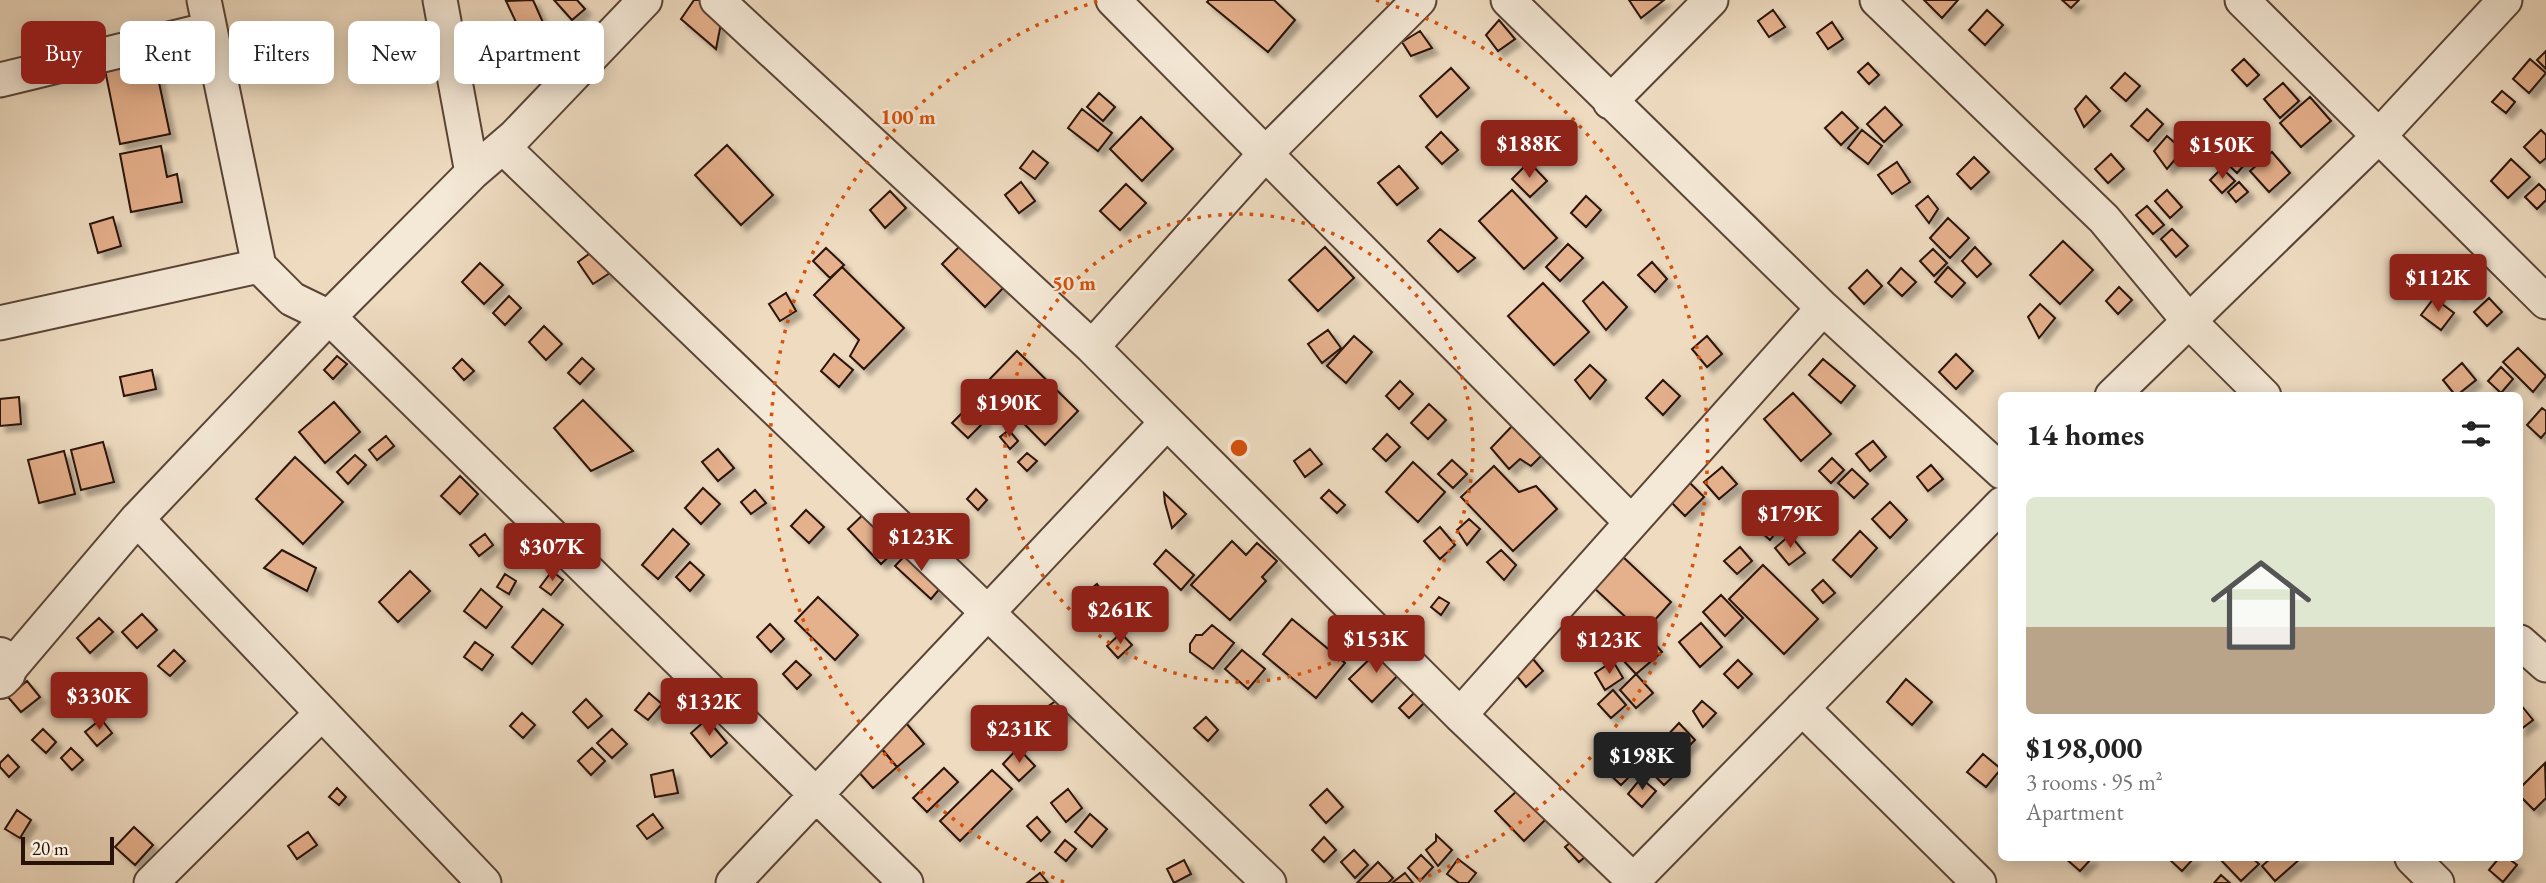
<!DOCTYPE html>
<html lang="en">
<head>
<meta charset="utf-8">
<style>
  :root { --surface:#fff; --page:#f6f6f6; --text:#222; --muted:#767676; --accent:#8f2418 }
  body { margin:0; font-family:"EB Garamond",serif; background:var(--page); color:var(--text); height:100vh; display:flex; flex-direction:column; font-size:26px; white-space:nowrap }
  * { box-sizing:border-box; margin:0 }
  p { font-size:23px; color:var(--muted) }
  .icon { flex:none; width:38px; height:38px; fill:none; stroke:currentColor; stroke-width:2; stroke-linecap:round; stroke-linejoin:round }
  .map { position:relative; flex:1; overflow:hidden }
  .side { position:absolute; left:1998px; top:392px; width:525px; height:469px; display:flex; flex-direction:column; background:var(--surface); border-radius:10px; box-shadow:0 4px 18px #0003 }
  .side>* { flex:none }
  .hud { position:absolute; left:21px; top:21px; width:665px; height:63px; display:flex; gap:14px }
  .scale { position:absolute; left:21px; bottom:18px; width:93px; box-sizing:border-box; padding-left:7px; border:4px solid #291209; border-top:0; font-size:19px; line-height:24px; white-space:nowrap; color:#291209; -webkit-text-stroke:5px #f4e8d6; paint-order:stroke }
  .price { position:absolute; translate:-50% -60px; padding:0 16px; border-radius:7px; background:var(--accent); color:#fff; font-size:23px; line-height:46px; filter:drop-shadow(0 2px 4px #0008) }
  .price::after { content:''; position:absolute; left:50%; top:42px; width:21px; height:16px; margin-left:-10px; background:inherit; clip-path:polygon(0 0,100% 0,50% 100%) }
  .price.selected { background:#222; color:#fff }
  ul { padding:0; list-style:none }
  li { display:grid; align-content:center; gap:14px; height:371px; padding:0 28px }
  li span { display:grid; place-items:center; height:217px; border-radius:10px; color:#555 }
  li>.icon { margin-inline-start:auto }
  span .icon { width:126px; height:126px; fill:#fffc; stroke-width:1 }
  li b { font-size:30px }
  h2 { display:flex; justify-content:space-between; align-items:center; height:84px; padding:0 28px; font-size:30px }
  .pill { padding:0 24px; border-radius:10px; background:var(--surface); box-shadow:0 4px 18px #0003; font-size:24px; line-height:63px }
  .pill.selected { background:var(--accent); color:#fff }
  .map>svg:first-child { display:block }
  .building { fill:#e5b08c; stroke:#291209; stroke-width:2; filter:url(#shadow) }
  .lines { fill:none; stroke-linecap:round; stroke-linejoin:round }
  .minor-casing { stroke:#5a4437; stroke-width:37 }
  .tertiary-casing { stroke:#5a4437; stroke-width:42 }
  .minor { stroke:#f4e8d6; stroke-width:33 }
  .tertiary { stroke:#f4e8d6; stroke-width:38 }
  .ring { fill:none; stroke:#d5520c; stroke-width:3.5; stroke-dasharray:3.5 7 }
  .centre { fill:#d5520c; stroke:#f4e8d6; stroke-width:3.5 }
  .ring-label { font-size:21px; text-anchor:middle; font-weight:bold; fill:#d5520c; stroke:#f4e8d6; stroke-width:5; stroke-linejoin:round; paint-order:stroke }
</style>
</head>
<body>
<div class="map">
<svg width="2546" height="883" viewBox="0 0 2546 883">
  <defs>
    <filter id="shadow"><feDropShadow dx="6" dy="6" stdDeviation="2" flood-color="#0004"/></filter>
  </defs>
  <rect width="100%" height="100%" fill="#eedbc0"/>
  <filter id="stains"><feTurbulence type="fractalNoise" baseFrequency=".00286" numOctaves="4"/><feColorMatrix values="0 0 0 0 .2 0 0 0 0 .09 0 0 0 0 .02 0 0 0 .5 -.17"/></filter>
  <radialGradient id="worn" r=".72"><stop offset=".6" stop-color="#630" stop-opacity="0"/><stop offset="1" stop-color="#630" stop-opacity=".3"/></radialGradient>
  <!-- building -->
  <path class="building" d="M 533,0 L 545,27 L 523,37 L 506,1 Z
    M 554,0 L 577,0 L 585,9 L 572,20 Z
    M 694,0 L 702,0 L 722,18 L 716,49 L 681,19 Z
    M 1209,0 L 1274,0 L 1295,20 L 1268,52 L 1207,2 Z
    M 1629,0 L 1664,0 L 1641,18 Z
    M 1924,0 L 1958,0 L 1942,18 Z
    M 2062,0 L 2079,0 L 2071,8 Z
    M 1773,10 L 1785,27 L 1769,37 L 1758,21 Z
    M 1987,10 L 2003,25 L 1985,45 L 1969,30 Z
    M 1499,20 L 1515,39 L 1498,51 L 1486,35 Z
    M 1832,22 L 1843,39 L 1828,49 L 1817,33 Z
    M 1420,31 L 1432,48 L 1411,56 L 1402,42 Z
    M 152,50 L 170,134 L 120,144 L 103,60 Z
    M 2546,51 L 2546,69 L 2537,60 Z
    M 2244,59 L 2259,75 L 2247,86 L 2232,70 Z
    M 2530,59 L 2546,73 L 2529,93 L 2513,79 Z
    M 1868,63 L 1879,75 L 1869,84 L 1858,72 Z
    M 1451,68 L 1469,88 L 1437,117 L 1420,96 Z
    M 2125,73 L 2140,86 L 2126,101 L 2111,88 Z
    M 2283,83 L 2299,101 L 2280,118 L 2264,99 Z
    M 2502,91 L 2515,102 L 2506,113 L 2492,102 Z
    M 1099,93 L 1115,107 L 1103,121 L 1087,107 Z
    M 2086,96 L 2100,111 L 2084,127 L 2075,109 Z
    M 2310,97 L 2331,121 L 2301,147 L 2280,123 Z
    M 1885,107 L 1902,125 L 1884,142 L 1867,124 Z
    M 1082,109 L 1112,133 L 1098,151 L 1068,128 Z
    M 2147,109 L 2163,124 L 2148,141 L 2131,126 Z
    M 1842,112 L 1858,128 L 1841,145 L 1825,128 Z
    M 1141,117 L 1173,149 L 1142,181 L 1110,149 Z
    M 2226,123 L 2236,133 L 2222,147 L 2213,137 Z
    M 1862,130 L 1882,146 L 1868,164 L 1848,148 Z
    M 2541,130 L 2546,135 L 2546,158 L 2540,163 L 2524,147 Z
    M 1441,132 L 1458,150 L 1442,164 L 1426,147 Z
    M 2167,136 L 2183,150 L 2167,169 L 2154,151 Z
    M 2236,137 L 2254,154 L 2237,173 L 2219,156 Z
    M 727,145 L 773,195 L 741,225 L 695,175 Z
    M 161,146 L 167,177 L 177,174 L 182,202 L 131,212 L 120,154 Z
    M 1033,151 L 1048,163 L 1035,179 L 1020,168 Z
    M 2272,152 L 2290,173 L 2269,192 L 2250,171 Z
    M 2111,154 L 2124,169 L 2108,183 L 2095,169 Z
    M 1974,157 L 1989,172 L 1971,189 L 1957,174 Z
    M 2511,159 L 2530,177 L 2508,198 L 2491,181 Z
    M 1529,162 L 1547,181 L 1530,197 L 1512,179 Z
    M 1897,162 L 1910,182 L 1892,194 L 1878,175 Z
    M 1399,166 L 1418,188 L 1397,205 L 1378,183 Z
    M 2222,168 L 2235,181 L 2222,193 L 2210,180 Z
    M 1021,182 L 1035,201 L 1019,213 L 1005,195 Z
    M 2239,182 L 2248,192 L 2236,202 L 2228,192 Z
    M 1126,184 L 1146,203 L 1120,230 L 1100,211 Z
    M 2539,184 L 2546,191 L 2546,200 L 2537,209 L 2525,197 Z
    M 1512,190 L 1557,238 L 1524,269 L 1479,221 Z
    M 2167,190 L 2182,207 L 2170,218 L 2155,201 Z
    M 890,191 L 906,208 L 885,228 L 870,210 Z
    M 1586,196 L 1601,210 L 1586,227 L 1571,213 Z
    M 1928,196 L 1938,209 L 1929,223 L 1916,206 Z
    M 2147,206 L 2164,225 L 2153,234 L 2136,215 Z
    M 113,217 L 121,246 L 98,253 L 90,224 Z
    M 1948,218 L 1969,238 L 1950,258 L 1930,238 Z
    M 1440,229 L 1475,258 L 1458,272 L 1428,241 Z
    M 2172,229 L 2188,246 L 2176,257 L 2161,239 Z
    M 2063,241 L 2093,270 L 2060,304 L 2030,275 Z
    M 962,244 L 1004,287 L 985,307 L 942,264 Z
    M 1568,244 L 1583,258 L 1560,281 L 1546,267 Z
    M 600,246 L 616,269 L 593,284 L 578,262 Z
    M 1325,247 L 1354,278 L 1318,311 L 1289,280 Z
    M 1975,247 L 1991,264 L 1977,277 L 1962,261 Z
    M 826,248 L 844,265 L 830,278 L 813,261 Z
    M 1933,249 L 1947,263 L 1934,276 L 1920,261 Z
    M 1652,262 L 1667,279 L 1655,292 L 1638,275 Z
    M 480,263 L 503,285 L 484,304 L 462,282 Z
    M 2459,265 L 2474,279 L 2459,294 L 2445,280 Z
    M 842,267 L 904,328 L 864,369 L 850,356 L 859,340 L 814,295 Z
    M 1948,267 L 1965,283 L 1952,297 L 1935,282 Z
    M 1901,268 L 1916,282 L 1902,296 L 1888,283 Z
    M 1867,270 L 1882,286 L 1864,304 L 1849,288 Z
    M 1603,282 L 1627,307 L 1606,330 L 1583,301 Z
    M 1543,283 L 1589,332 L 1554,365 L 1508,316 Z
    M 2119,287 L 2132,300 L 2118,314 L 2106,301 Z
    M 786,293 L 796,311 L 780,321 L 769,304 Z
    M 509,296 L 521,308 L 505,325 L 493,313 Z
    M 2434,298 L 2454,313 L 2441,330 L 2421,315 Z
    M 2489,298 L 2502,312 L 2487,326 L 2474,312 Z
    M 2040,304 L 2055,318 L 2039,338 L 2028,317 Z
    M 544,326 L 562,344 L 546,360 L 529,342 Z
    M 1328,330 L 1341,348 L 1322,363 L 1308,344 Z
    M 1354,336 L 1372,352 L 1346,383 L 1327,366 Z
    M 1707,336 L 1722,354 L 1707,367 L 1692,349 Z
    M 2518,348 L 2546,376 L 2533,392 L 2503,362 Z
    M 1017,351 L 1078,411 L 1045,445 L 985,384 Z
    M 834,354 L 853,370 L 839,387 L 821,371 Z
    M 1956,354 L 1973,371 L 1956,389 L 1939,372 Z
    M 337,356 L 347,364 L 333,379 L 324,370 Z
    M 582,358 L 594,369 L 580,384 L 568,373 Z
    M 462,359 L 474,371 L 464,380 L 453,368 Z
    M 1823,359 L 1855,386 L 1841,403 L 1809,375 Z
    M 2462,363 L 2476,380 L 2456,396 L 2443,380 Z
    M 1590,365 L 1606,380 L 1590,399 L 1575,380 Z
    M 2501,367 L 2513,379 L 2501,393 L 2488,381 Z
    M 152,370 L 156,389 L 124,396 L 120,377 Z
    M 1663,380 L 1680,396 L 1663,415 L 1646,398 Z
    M 1400,381 L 1413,394 L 1399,409 L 1386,396 Z
    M 1793,393 L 1831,434 L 1801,461 L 1764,419 Z
    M 19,397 L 21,424 L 0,426 L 0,399 Z
    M 583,400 L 633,451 L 591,471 L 554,428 Z
    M 334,402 L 360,432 L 325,463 L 299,432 Z
    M 1429,404 L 1446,420 L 1428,439 L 1411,423 Z
    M 969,406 L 985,421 L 968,438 L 952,423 Z
    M 2542,408 L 2546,411 L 2546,432 L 2541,438 L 2527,425 Z
    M 1515,423 L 1546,451 L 1531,466 L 1520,459 L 1509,469 L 1491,448 Z
    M 1009,430 L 1018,441 L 1010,449 L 1000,437 Z
    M 1387,434 L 1400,447 L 1386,461 L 1373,449 Z
    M 386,436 L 394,446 L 377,460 L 369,450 Z
    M 1873,441 L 1886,457 L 1870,471 L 1856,454 Z
    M 103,442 L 114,482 L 81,490 L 71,450 Z
    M 718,449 L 734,468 L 718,481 L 702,462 Z
    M 1310,449 L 1322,464 L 1305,477 L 1294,461 Z
    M 64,451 L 75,494 L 39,503 L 28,460 Z
    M 1027,453 L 1037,461 L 1027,471 L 1018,462 Z
    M 355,455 L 366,465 L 348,484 L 337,472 Z
    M 295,457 L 343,502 L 303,544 L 256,499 Z
    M 1832,458 L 1844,470 L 1831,483 L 1819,471 Z
    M 1452,460 L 1467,474 L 1453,488 L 1438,474 Z
    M 1413,462 L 1445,492 L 1418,522 L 1386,492 Z
    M 1931,465 L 1943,479 L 1928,491 L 1917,477 Z
    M 1494,466 L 1519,492 L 1536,486 L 1557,509 L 1513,551 L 1461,497 Z
    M 1722,467 L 1737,484 L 1719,499 L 1704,482 Z
    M 1852,469 L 1868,484 L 1854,498 L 1838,483 Z
    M 460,476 L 478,494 L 460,514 L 441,496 Z
    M 1688,481 L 1704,497 L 1685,516 L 1669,500 Z
    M 703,488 L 720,504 L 701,524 L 685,508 Z
    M 976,489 L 987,500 L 978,510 L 967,499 Z
    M 755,490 L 766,503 L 751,514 L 741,502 Z
    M 1329,490 L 1345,505 L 1337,513 L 1321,498 Z
    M 1164,493 L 1186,514 L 1172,528 L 1165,503 Z
    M 1890,502 L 1907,520 L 1890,538 L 1872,519 Z
    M 806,510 L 824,527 L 809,543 L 791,526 Z
    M 868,510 L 901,545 L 881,564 L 848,529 Z
    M 1765,513 L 1781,526 L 1770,540 L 1754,526 Z
    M 1469,519 L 1480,529 L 1467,545 L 1457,530 Z
    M 1440,527 L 1455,545 L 1440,559 L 1424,541 Z
    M 673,529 L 689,544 L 658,579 L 642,565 Z
    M 1860,531 L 1877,548 L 1851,577 L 1833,560 Z
    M 485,534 L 493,545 L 479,556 L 470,545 Z
    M 1790,535 L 1805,553 L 1789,565 L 1775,548 Z
    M 1232,541 L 1246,555 L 1257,543 L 1277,561 L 1262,577 L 1266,581 L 1230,620 L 1191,585 Z
    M 1740,547 L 1752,561 L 1737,574 L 1724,561 Z
    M 912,548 L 947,580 L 931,599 L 895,566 Z
    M 282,550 L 316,568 L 307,591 L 264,568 Z
    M 1166,550 L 1194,575 L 1181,590 L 1154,564 Z
    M 1501,550 L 1516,565 L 1504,580 L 1487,562 Z
    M 1622,556 L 1671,602 L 1643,633 L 1593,587 Z
    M 690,562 L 704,575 L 690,591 L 676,577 Z
    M 1763,565 L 1818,619 L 1784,654 L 1729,599 Z
    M 410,571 L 430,591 L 398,622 L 379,602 Z
    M 552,571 L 563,580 L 551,595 L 540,587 Z
    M 505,574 L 516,581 L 509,594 L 497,587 Z
    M 1823,580 L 1835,593 L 1823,603 L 1812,590 Z
    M 1097,584 L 1109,599 L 1093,611 L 1081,597 Z
    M 481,589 L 502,607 L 486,628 L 464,611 Z
    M 1721,595 L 1743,618 L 1725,636 L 1703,612 Z
    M 818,597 L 858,635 L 835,660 L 795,621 Z
    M 1439,597 L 1449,603 L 1441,615 L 1431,607 Z
    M 543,609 L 563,625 L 532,664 L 512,647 Z
    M 142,614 L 157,630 L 137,648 L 122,632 Z
    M 99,618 L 113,632 L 90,653 L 77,638 Z
    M 1292,619 L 1345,663 L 1316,698 L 1263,654 Z
    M 1701,623 L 1722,647 L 1700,667 L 1679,642 Z
    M 770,624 L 784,639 L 771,652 L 757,637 Z
    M 1212,625 L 1234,643 L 1213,669 L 1190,652 L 1190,644 L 1196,635 L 1202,635 Z
    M 1121,633 L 1132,645 L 1118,658 L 1107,646 Z
    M 1647,635 L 1662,652 L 1636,674 L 1621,658 Z
    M 475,642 L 493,655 L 482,670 L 464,657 Z
    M 1381,648 L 1403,670 L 1372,702 L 1349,679 Z
    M 174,650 L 185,661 L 170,676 L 158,666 Z
    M 1242,650 L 1265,669 L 1248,689 L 1225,669 Z
    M 1528,653 L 1543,671 L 1526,687 L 1510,668 Z
    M 1738,660 L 1752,674 L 1738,688 L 1724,674 Z
    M 796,661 L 811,675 L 797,689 L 783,674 Z
    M 1613,661 L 1623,678 L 1605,690 L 1595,673 Z
    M 680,673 L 695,684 L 684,700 L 669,689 Z
    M 1636,674 L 1653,693 L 1636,708 L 1620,690 Z
    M 1906,679 L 1932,702 L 1912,725 L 1887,702 Z
    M 27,681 L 40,697 L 21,712 L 8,697 Z
    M 1418,689 L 1428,699 L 1409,718 L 1399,708 Z
    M 1613,690 L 1626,705 L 1611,718 L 1598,704 Z
    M 649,693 L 662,704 L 648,720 L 635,710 Z
    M 698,697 L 707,708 L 695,716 L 687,705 Z
    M 1060,698 L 1070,711 L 1057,721 L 1047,707 Z
    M 586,699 L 602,716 L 588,728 L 573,712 Z
    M 1702,701 L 1716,713 L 1703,727 L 1693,711 Z
    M 2521,705 L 2533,720 L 2520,730 L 2520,706 Z
    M 522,713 L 535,725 L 523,738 L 510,726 Z
    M 900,716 L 924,744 L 897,767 L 874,739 Z
    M 1206,717 L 1218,730 L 1208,741 L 1194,728 Z
    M 101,719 L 112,733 L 97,746 L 85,732 Z
    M 707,719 L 727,743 L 711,757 L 691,733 Z
    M 1679,723 L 1695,740 L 1678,757 L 1663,740 Z
    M 43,729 L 56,742 L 46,753 L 32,740 Z
    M 612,729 L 627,744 L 612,758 L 597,743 Z
    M 1640,735 L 1652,750 L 1634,763 L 1623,748 Z
    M 872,738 L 897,767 L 873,788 L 848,760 Z
    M 71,748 L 83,760 L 72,770 L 61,758 Z
    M 592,748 L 605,761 L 591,775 L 578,761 Z
    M 1018,748 L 1035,766 L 1019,781 L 1003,764 Z
    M 1669,754 L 1682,768 L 1664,785 L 1651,772 Z
    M 1983,754 L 2001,769 L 1986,787 L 1967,772 Z
    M 8,755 L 19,767 L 9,777 L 0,767 L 0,763 Z
    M 1616,756 L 1633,773 L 1621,785 L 1604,769 Z
    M 2545,763 L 2546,798 L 2534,810 L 2520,796 L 2520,788 Z
    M 944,768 L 958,782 L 927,812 L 913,798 Z
    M 673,770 L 678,793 L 655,797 L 651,775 Z
    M 992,770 L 1012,789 L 960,841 L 940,821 Z
    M 1641,778 L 1656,791 L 1642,807 L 1628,794 Z
    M 337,788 L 346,797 L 339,805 L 329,797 Z
    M 1068,789 L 1082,808 L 1066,822 L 1051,803 Z
    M 1327,789 L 1343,807 L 1326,823 L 1310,805 Z
    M 1518,790 L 1546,819 L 1524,841 L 1495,811 Z
    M 17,810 L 31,820 L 20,838 L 5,829 Z
    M 653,814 L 663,828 L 647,839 L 637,826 Z
    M 1090,814 L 1107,829 L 1092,847 L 1075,832 Z
    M 1037,817 L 1050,832 L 1041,841 L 1027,826 Z
    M 134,827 L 153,845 L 135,865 L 115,847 Z
    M 308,832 L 317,845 L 297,859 L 288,846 Z
    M 1436,835 L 1452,850 L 1438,866 L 1426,850 L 1436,841 Z
    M 1578,836 L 1592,851 L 1579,862 L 1565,847 Z
    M 1324,837 L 1336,850 L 1324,862 L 1312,850 Z
    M 1065,840 L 1076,849 L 1066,861 L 1055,852 Z
    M 1354,850 L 1368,865 L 1355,878 L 1341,862 Z
    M 1421,855 L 1433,867 L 1420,881 L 1408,868 Z
    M 2065,858 L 2092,858 L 2080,871 Z
    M 2168,858 L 2194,858 L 2182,871 Z
    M 2219,858 L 2252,858 L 2259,864 L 2241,881 Z
    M 2271,858 L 2301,858 L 2275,881 L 2262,866 Z
    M 2499,858 L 2508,858 L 2517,865 L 2503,882 L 2489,870 Z
    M 1458,859 L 1476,873 L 1468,883 L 1459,883 L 1447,874 Z
    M 1184,860 L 1191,874 L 1174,883 L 1167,869 Z
    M 1378,862 L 1393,878 L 1388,883 L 1357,883 Z
    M 1040,873 L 1048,883 L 1027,883 Z
    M 1405,873 L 1413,883 L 1392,883 Z
    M 2221,875 L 2230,883 L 2214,883 Z"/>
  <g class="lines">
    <defs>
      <path id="minor" d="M 204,0 L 259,266 L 292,299 L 329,317 L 906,883
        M 440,0 L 472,173
        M 717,0 L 1092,347 L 1460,715 L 1633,880
        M 1113,0 L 1631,522
        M 1508,0 L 1823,308 L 2002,472
        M 1877,0 L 2104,219 L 2188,320 L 2264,396
        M 2242,0 L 2546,302
        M 0,80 L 210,29
        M 1610,102 L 1711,0
        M 503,147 L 1269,883
        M 0,323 L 259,266
        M 1092,347 L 1265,154 L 1419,0
        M 2112,396 L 2378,137 L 2505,0
        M 137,519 L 484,883
        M 2520,642 L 2546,665
        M 6,673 L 137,519 L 329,317 L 472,173 L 515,136 L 645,0
        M 1802,708 L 1979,883
        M 1460,715 L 1823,308
        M 2412,858 L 2437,883
        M 151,883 L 322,713
        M 733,883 L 1166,423
        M 1631,883 L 2002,504"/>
      <path id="tertiary" d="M 0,657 L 6,673 L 0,679"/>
    </defs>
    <!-- minor casing -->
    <use href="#minor" class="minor-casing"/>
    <!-- tertiary casing -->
    <use href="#tertiary" class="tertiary-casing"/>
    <!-- minor -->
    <use href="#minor" class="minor"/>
    <!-- tertiary -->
    <use href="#tertiary" class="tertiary"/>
  </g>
  <!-- distance rings -->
  <g class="ring">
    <circle cx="1239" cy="448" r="234"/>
    <path d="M1064 882A468 468 0 0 1 1102 0M1376 0A468 468 0 0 1 1414 882"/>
  </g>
  <circle cx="1239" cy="448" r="10" class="centre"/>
  <g class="ring-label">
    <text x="908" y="124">100 m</text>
    <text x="1074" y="290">50 m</text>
  </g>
  <rect width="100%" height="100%" filter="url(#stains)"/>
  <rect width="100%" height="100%" fill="url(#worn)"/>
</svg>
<div class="scale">20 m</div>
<b class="price" style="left:1529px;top:180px">$188K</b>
<b class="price" style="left:2222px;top:181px">$150K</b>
<b class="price" style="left:2438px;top:314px">$112K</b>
<b class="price" style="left:1009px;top:439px">$190K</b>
<b class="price" style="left:1790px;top:550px">$179K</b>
<b class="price" style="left:921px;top:573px">$123K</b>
<b class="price" style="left:552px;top:583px">$307K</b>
<b class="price" style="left:1120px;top:646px">$261K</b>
<b class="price" style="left:1376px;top:675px">$153K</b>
<b class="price" style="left:1609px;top:676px">$123K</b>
<b class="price" style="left:99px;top:732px">$330K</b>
<b class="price" style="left:709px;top:738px">$132K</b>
<b class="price" style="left:1019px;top:765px">$231K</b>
<b class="price selected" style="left:1642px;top:792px">$198K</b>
<div class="hud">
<a class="pill selected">Buy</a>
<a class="pill">Rent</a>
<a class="pill">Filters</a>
<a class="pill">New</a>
<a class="pill">Apartment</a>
</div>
<section class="side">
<h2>14 homes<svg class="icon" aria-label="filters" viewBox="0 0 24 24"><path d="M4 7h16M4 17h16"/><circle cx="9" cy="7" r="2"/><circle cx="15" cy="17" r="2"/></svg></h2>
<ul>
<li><span style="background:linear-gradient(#dfe7d0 60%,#b9a48a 0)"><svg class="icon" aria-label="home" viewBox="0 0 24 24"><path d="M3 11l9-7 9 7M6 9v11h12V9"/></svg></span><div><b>$198,000</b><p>3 rooms · 95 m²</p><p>Apartment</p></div></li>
</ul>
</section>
</div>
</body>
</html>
